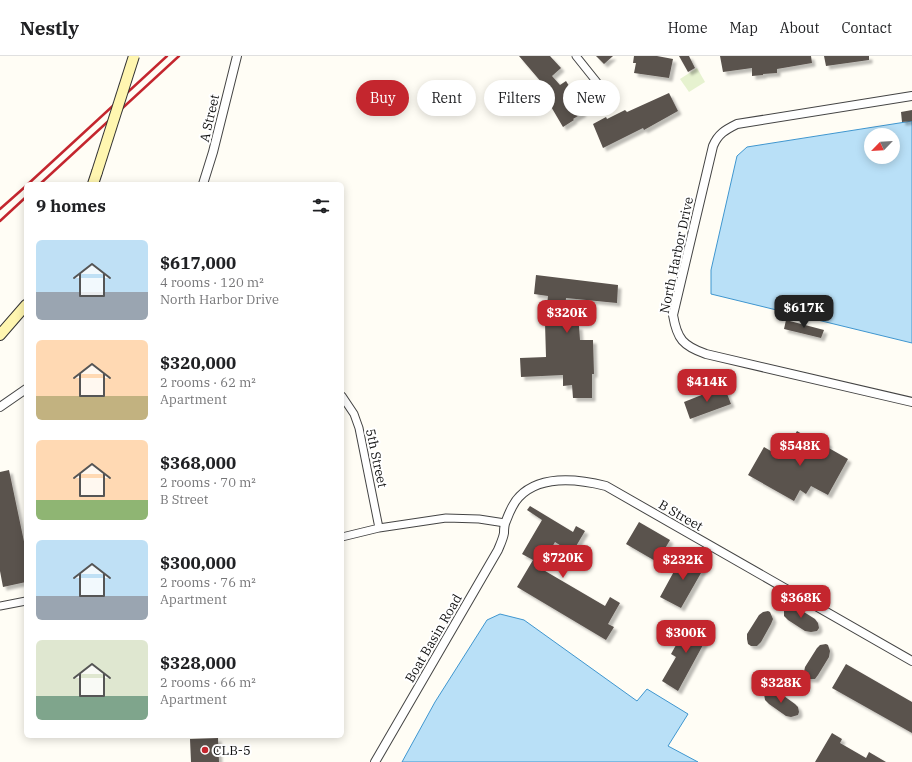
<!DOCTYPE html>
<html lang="en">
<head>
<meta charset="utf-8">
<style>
  :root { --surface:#fff; --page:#f2f2f2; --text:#202124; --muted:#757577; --line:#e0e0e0; --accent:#c4262e }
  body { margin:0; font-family:"IBM Plex Serif",serif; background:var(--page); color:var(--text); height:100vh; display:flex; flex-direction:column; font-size:15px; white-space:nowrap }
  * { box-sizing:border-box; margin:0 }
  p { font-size:13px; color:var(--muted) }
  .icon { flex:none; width:22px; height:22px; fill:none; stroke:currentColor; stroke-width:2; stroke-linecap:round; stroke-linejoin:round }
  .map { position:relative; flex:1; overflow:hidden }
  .details { position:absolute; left:24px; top:126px; width:320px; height:556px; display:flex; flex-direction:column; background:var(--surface); border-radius:6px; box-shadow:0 2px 10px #0003 }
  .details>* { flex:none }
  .banner { position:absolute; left:356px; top:24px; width:380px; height:36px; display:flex; gap:8px }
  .needle { width:26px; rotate:245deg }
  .tools { position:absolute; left:864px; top:72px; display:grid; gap:8px }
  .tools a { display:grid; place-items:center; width:36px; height:36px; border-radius:50%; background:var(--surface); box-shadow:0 2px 10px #0003; font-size:20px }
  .price { position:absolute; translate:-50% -34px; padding:0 9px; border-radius:8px; background:var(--accent); color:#fff; font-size:13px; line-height:26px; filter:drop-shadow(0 1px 2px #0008) }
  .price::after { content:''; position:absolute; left:50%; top:24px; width:12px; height:9px; margin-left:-6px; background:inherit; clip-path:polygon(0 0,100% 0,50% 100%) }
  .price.on { background:#222; color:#fff }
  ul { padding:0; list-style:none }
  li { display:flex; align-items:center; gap:12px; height:100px; padding:0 12px }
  li span { display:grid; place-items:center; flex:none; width:112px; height:80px; border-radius:6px; color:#555 }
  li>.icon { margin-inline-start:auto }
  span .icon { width:48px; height:48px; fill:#fffc; stroke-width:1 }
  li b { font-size:17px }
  h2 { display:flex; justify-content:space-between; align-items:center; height:48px; padding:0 12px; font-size:17px }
  .tag { padding:0 14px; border-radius:18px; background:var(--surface); box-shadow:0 2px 10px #0003; font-size:14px; line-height:36px }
  .tag.on { background:var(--accent); color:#fff }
  header { display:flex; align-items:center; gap:24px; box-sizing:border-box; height:56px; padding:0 20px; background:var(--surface); border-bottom:1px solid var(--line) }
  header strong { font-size:19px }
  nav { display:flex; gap:22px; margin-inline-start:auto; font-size:14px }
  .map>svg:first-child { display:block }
  .pitch { fill:#e6f2cf }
  .water { fill:#b9e0f7; stroke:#3f96cf; fill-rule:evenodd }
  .building { fill:#5a524d; filter:url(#shadow) }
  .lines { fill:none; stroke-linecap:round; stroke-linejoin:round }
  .minor-casing { stroke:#444; stroke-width:9 }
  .tertiary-casing { stroke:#444; stroke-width:10 }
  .secondary-casing { stroke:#333; stroke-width:12 }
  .minor { stroke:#fff; stroke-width:7 }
  .tertiary { stroke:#fff; stroke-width:8 }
  .secondary { stroke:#fff6b0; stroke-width:10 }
  .rail { stroke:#c4262e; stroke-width:2.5 }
  .secondary-bridge-casing { stroke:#333; stroke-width:12; stroke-linecap:butt }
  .secondary-bridge { stroke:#fff6b0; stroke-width:10 }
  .poi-dot { fill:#c4262e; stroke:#fff; stroke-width:1.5 }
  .labels { text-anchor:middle; stroke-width:4; stroke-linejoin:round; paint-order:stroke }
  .street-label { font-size:13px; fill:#111; stroke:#fff }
  .poi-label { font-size:13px; fill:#111; stroke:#fff; text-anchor:start }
</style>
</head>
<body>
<header>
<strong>Nestly</strong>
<nav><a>Home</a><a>Map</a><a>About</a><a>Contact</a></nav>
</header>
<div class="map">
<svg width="912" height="706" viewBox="0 0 912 706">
  <defs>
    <filter id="shadow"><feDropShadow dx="3.5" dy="3.5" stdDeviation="1" flood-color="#0004"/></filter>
  </defs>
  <rect width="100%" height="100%" fill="#fffdf5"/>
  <!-- pitch -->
  <path class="pitch" d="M 697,12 L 705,26 L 689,36 L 680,23 Z"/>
  <!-- water -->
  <path class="water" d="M 912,65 L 912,287 L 711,238 L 711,214 L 737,100 L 747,91 ZM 871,79 L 893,79 L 893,101 L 871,101 Z
    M 500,558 L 524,564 L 637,645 L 647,633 L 688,658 L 668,690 L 698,706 L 402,706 L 435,646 L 487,564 Z"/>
  <!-- building -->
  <path class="building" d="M 519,0 L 550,0 L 561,12 L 552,20 L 560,29 L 566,25 L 574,38 L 572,39 L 583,57 L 573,63 L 574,64 L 563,71 L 543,37 L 548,34 Z
    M 596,0 L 613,0 L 604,8 Z
    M 634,0 L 657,0 L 673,3 L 669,22 L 634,17 L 636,7 L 633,7 Z
    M 679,0 L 689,0 L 695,12 L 688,16 Z
    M 720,0 L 811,0 L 812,7 L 777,13 L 777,17 L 763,18 L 763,19 L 752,20 L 752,12 L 723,16 Z
    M 824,0 L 869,0 L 869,4 L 826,10 Z
    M 669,37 L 678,55 L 644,74 L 643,72 L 603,92 L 593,68 L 606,61 L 607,63 L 625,54 L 627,56 Z
    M 912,54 L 912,65 L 902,66 L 901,56 Z
    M 536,219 L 618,229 L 617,247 L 566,242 L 564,269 L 579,270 L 580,284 L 593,284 L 594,318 L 592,318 L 592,342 L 573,342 L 572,329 L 563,330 L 563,319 L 521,321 L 520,302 L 546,301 L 545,267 L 548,240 L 534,238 Z
    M 786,264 L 824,274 L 821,282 L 784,273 Z
    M 724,330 L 731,348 L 690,363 L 684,346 Z
    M 797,375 L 807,381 L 809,377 L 829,388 L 827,391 L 848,403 L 828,439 L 811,430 L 806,438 L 800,434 L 794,445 L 748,419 L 764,391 L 781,401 Z
    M 9,414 L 26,495 L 26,526 L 3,531 L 0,515 L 0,416 Z
    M 530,450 L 573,476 L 576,470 L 585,475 L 572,497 L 555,486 L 540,512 L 605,550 L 610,541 L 620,547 L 608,568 L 614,571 L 606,584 L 517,531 L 533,504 L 522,498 L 542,464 L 527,454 Z
    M 639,466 L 670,484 L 657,506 L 626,488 Z
    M 684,497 L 705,510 L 681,552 L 660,541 Z
    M 791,550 L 796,551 L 815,563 L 818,567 L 819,572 L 817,575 L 811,576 L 805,575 L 788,564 L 784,560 L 784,554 L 786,551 Z
    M 768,555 L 770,556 L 773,563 L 771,568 L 761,586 L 757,590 L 751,590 L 748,588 L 747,583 L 747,578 L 759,559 L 763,556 Z
    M 690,564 L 710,576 L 678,635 L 662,625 L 676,601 L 671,598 Z
    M 826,588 L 828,589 L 830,595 L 829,601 L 818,619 L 815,623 L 809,623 L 806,621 L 804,616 L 805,611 L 817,592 L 820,589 Z
    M 846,608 L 912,646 L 912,677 L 832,632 Z
    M 772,634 L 777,635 L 795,648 L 798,651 L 799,656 L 798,659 L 791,661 L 786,660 L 769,648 L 765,644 L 764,638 L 767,635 Z
    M 832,677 L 842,683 L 840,687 L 866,702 L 869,696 L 886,706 L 815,706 Z
    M 218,682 L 219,706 L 191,706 L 190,683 Z"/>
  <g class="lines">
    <defs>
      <path id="minor" d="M 576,0 L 600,30
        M 342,340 L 354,358 L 359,372 L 379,472
        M 342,481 L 379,472 L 446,462 L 479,463 L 505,467
        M 0,550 L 26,545"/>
      <path id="tertiary" d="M 912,40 L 737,68 C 725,74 718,78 713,90 L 673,259 C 677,283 683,290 706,298 L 912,346
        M 203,128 L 213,96 L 237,0
        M 0,351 L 26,333
        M 375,706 L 498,494 C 500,489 503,483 504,477 C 504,473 504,469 506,465 C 509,457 513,447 519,441 C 541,418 578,423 606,430 L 912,605"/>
      <path id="secondary" d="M 93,128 L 97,116
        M 0,279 L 26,249"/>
    </defs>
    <!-- minor casing -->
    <use href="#minor" class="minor-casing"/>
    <!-- tertiary casing -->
    <use href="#tertiary" class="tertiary-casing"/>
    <!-- secondary casing -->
    <use href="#secondary" class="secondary-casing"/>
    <!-- minor -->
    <use href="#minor" class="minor"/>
    <!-- tertiary -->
    <use href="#tertiary" class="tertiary"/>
    <!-- secondary -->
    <use href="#secondary" class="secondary"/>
    <!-- rail -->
    <path class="rail" d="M 28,128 L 167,0
      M 40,128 L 179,0
      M 0,153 L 26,130
      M 0,165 L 26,141"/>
    <defs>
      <path id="secondary-bridge" d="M 97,116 L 134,0"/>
    </defs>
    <!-- secondary-bridge casing -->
    <use href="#secondary-bridge" class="secondary-bridge-casing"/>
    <!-- secondary-bridge -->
    <use href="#secondary-bridge" class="secondary-bridge"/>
  </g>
  <!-- markers -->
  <circle class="poi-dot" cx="205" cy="694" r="4"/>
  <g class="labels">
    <!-- street labels -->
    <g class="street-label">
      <text transform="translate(209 62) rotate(-77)" y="5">A Street</text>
      <text transform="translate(676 199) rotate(-78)" y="5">North Harbor Drive</text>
      <text transform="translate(377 402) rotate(78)" y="5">5th Street</text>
      <text transform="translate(681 459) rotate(30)" y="5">B Street</text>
      <text transform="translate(433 582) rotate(-60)" y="5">Boat Basin Road</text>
    </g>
    <!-- poi labels -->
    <g class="poi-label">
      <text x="213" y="699">CLB-5</text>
    </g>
  </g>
</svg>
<div class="tools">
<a><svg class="needle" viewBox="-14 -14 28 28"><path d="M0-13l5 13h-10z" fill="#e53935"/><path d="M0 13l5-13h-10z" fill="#757577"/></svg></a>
</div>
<b class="price on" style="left:804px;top:273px">$617K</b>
<b class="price" style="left:567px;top:278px">$320K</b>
<b class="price" style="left:707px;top:347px">$414K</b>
<b class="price" style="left:800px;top:411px">$548K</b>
<b class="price" style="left:563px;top:523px">$720K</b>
<b class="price" style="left:683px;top:525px">$232K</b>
<b class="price" style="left:801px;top:563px">$368K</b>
<b class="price" style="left:686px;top:598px">$300K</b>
<b class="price" style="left:781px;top:648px">$328K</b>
<div class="banner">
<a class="tag on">Buy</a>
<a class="tag">Rent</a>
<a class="tag">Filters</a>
<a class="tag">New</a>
</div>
<section class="details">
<h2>9 homes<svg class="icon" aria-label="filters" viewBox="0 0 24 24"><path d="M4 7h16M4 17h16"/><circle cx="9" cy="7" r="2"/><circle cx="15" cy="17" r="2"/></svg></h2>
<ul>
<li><span style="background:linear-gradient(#bfe0f5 65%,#9aa5b1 0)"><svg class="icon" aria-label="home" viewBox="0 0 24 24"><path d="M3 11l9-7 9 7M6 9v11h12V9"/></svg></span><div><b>$617,000</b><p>4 rooms · 120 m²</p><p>North Harbor Drive</p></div></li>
<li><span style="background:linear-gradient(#ffd9b3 70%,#c2b280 0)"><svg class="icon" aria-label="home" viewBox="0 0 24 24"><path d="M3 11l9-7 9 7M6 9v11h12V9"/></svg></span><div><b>$320,000</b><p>2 rooms · 62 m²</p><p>Apartment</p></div></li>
<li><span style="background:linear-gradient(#ffd9b3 75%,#8fb573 0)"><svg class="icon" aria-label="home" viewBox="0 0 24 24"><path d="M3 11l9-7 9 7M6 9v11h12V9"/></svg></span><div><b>$368,000</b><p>2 rooms · 70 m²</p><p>B Street</p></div></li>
<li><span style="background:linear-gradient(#bfe0f5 70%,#9aa5b1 0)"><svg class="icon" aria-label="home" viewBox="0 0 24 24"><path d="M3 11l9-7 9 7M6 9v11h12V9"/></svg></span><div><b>$300,000</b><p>2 rooms · 76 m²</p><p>Apartment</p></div></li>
<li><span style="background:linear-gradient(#dfe7d0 70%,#7fa58c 0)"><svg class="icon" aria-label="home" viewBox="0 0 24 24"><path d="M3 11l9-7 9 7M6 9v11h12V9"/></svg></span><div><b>$328,000</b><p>2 rooms · 66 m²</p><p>Apartment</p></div></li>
</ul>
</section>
</div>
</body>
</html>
